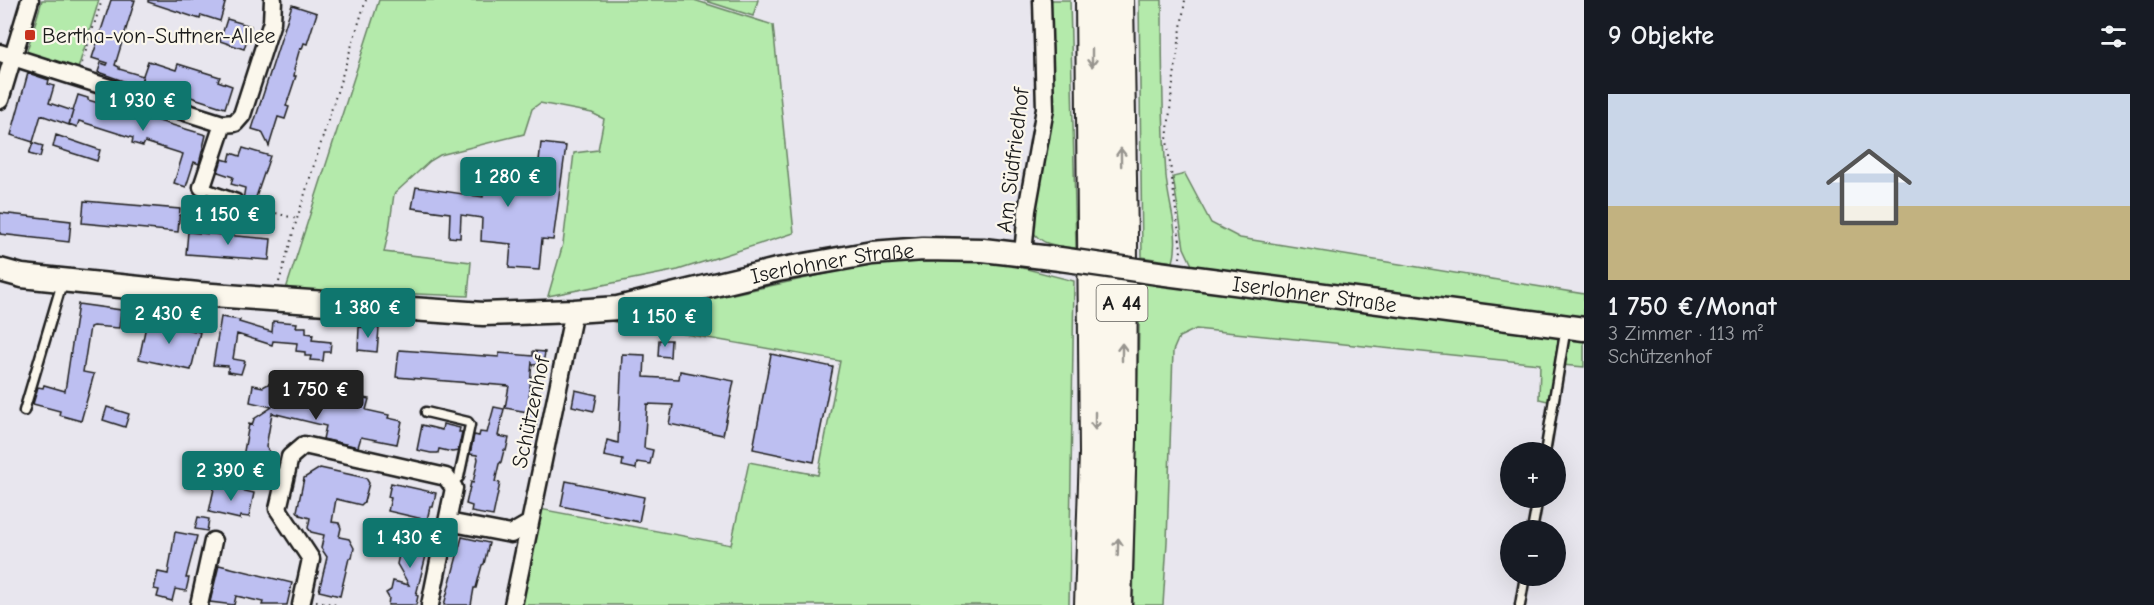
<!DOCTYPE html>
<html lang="de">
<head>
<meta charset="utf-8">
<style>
  :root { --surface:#171b24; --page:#242831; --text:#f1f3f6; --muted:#9ea1a6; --line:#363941; --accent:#0f766e }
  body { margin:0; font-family:"Comic Neue",sans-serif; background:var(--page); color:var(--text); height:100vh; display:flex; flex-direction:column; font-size:22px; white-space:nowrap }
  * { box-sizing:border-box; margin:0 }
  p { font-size:20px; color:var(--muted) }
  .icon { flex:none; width:33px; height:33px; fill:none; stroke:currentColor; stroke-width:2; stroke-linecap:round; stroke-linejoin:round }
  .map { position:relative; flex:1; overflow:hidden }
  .side { display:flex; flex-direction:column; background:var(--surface); width:570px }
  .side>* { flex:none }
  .buttons { position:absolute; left:1500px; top:442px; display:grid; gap:12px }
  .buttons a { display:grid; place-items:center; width:66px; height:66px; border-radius:50%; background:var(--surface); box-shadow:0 6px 24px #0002; font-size:30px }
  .price { position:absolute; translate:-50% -51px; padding:0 14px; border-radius:6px; background:var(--accent); color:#fff; font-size:20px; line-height:39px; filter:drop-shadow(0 2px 3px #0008) }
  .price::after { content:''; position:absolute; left:50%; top:36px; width:18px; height:14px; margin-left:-9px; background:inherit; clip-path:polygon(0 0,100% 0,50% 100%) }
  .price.active { background:#222; color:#fff }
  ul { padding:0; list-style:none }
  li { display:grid; align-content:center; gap:12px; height:318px; padding:0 24px }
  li+li { border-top:2px solid var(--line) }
  li span { display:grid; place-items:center; height:186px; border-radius:0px; color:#555 }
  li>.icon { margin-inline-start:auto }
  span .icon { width:108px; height:108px; fill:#fffc; stroke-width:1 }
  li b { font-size:26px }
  h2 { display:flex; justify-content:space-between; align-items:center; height:72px; padding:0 24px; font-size:26px }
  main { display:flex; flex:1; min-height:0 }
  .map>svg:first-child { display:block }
  .green { fill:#b4eaab; stroke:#688364; stroke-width:1.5 }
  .building { fill:#bdbff1; stroke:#1c1c1c; stroke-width:1.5 }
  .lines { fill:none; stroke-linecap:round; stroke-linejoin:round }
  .service-casing { stroke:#1c1c1c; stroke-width:13 }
  .minor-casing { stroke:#1c1c1c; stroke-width:21 }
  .secondary-casing { stroke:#1c1c1c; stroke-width:27 }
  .motorway-casing { stroke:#1c1c1c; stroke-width:34 }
  .path { stroke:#1c1c1c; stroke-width:2; stroke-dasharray:1.5 4.5; stroke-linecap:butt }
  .service { stroke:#fbf7ec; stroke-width:8 }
  .minor { stroke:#fbf7ec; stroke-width:16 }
  .secondary { stroke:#fbf7ec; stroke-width:22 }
  .motorway { stroke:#fbf7ec; stroke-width:30 }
  .secondary-bridge-casing { stroke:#1c1c1c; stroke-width:27; stroke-linecap:butt }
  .secondary-bridge { stroke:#fbf7ec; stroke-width:22 }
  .oneway { stroke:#97948e }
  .poi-dot { fill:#c8321e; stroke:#fbf7ec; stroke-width:2 }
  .labels { text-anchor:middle; stroke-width:4.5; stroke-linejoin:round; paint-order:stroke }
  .shield { fill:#fbf7ec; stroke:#5f5e5a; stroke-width:1.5 }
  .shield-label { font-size:21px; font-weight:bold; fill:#1c1c1c }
  .poi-label { font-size:22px; fill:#1c1c1c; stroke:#fbf7ec; text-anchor:start }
  .street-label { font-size:22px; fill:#1c1c1c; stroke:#fbf7ec }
</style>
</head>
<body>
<main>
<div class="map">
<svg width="1584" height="605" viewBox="0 0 1584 605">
  <rect width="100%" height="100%" fill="#e8e6ee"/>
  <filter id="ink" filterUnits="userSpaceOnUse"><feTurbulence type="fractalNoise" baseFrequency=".0167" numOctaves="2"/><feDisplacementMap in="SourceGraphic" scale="12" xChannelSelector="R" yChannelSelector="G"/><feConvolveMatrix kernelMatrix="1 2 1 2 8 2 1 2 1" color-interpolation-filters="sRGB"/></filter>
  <g filter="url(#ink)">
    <!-- green -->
    <path class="green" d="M 42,0 L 99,0 L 77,72 L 26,54 Z
      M 379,0 L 694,0 L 773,25 L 794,233 L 678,270 L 548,296 L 563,244 L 574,153 L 598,150 L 604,119 L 592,113 L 540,103 L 532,109 L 524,134 L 440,155 L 430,161 L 394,194 L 389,230 L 384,252 L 471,262 L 468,296 L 286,289 Z
      M 703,0 L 758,0 L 753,16 Z
      M 1047,0 L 1070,0 L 1076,248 C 1058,246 1041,246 1032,230 Z
      M 1139,0 L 1162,0 C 1162,59 1162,117 1166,176 C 1168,204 1181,235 1173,262 L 1142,257 Z
      M 1185,174 L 1211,223 L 1240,238 L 1584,294 L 1584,319 L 1192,265 L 1184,248 L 1173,177 Z
      M 987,259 L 1074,281 L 1069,605 L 520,605 L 540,509 L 731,545 L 749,462 L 818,475 L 840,361 L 610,321 L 871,264 Z
      M 1140,281 L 1562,336 L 1552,402 L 1539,399 L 1540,364 L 1196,329 L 1179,337 L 1173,351 L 1167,542 L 1163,605 L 1133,605 Z
      M 1568,333 L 1584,335 L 1584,367 L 1562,365 Z"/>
    <!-- building -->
    <path class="building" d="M 111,0 L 135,0 L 115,65 L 119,67 L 119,69 L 143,76 L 140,87 L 98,72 L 101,63 L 107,65 L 108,63 L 92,58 Z
      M 148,0 L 226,0 L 220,21 L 201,15 L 200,19 L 148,2 Z
      M 292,5 L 317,13 L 307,44 L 304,43 L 302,49 L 300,48 L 294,69 L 295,70 L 294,76 L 296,76 L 286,106 L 289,107 L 285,119 L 278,117 L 269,146 L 262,132 L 252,129 Z
      M 227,19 L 251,26 L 244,49 L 220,41 Z
      M 148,61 L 176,70 L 178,64 L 220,77 L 218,81 L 232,86 L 225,108 L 141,81 Z
      M 28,73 L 49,80 L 48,84 L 54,86 L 49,103 L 73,111 L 69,125 L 41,115 L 33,142 L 11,135 Z
      M 78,95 L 88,98 L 88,100 L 206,135 L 199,164 L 194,162 L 186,187 L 174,183 L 183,154 L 145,142 L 143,146 L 132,143 L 133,138 L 79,121 L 77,127 L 69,124 Z
      M 56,135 L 100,150 L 97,161 L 53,147 Z
      M 33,143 L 43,146 L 40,157 L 29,154 Z
      M 541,143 L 566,146 L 553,240 L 542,239 L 539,270 L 509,268 L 511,244 L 481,241 L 482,218 L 461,215 L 460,238 L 449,237 L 450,213 L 412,208 L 416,187 L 483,197 L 485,168 L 507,169 L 506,187 L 536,187 Z
      M 243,148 L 270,156 L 254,203 L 243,200 L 245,188 L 231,184 L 233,177 L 218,172 L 222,159 L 229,161 L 231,153 L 240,156 Z
      M 84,201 L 180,209 L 178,232 L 82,223 Z
      M 0,213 L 71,221 L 69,242 L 0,234 Z
      M 188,232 L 271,239 L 269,260 L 186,254 Z
      M 78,304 L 121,310 L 119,328 L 93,326 L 90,327 L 83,372 L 94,374 L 81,421 L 59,415 L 60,411 L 33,404 L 38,387 L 43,388 L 44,385 L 65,391 Z
      M 221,317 L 240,320 L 239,322 L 272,332 L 273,321 L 297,323 L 296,327 L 306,327 L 306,333 L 313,334 L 312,340 L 331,342 L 330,352 L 324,352 L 323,361 L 310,360 L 311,356 L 305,356 L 305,352 L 296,351 L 297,343 L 273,341 L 272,345 L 237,334 L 233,359 L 245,361 L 241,374 L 228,372 L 228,366 L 213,365 Z
      M 147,321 L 200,332 L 191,370 L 139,359 Z
      M 359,327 L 379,328 L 377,352 L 358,350 Z
      M 659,340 L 671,340 L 670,357 L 658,356 Z
      M 399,350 L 499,357 L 499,353 L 533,356 L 533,351 L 545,352 L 543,364 L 532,365 L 532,361 L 528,412 L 505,408 L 509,386 L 396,377 Z
      M 622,354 L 645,355 L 644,377 L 679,379 L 680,371 L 734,381 L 723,435 L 669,424 L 673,405 L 647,404 L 644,448 L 653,450 L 650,464 L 637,462 L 636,469 L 622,466 L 623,460 L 604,456 L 607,440 L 618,443 Z
      M 771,354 L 833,367 L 814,462 L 753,449 Z
      M 270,383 L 274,389 L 305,397 L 311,393 L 315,399 L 331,402 L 333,392 L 369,399 L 366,410 L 389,415 L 388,418 L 402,421 L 397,444 L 361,437 L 358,447 L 323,439 L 326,426 L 272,413 L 266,447 L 273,456 L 270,468 L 265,468 L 258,472 L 251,470 L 245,463 L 242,462 L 249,424 L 252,425 L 254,419 L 272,407 L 250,402 L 253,385 L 263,387 Z
      M 575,390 L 597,395 L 594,411 L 572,406 Z
      M 107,407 L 129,414 L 125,427 L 103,420 Z
      M 494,407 L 504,409 L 498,436 L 509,438 L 506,451 L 504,450 L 501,462 L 499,464 L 495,482 L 500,483 L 493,516 L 471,512 L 472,506 L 466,504 L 471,482 L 473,483 L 478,459 L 477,455 L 470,454 L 474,435 L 479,436 L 480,432 L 487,433 Z
      M 528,412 L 538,414 L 536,426 L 525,423 Z
      M 443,424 L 460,428 L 459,432 L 462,432 L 458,451 L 452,452 L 439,449 L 438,453 L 431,453 L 417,450 L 422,425 L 442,430 Z
      M 320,468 L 366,478 L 369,483 L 364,502 L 361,505 L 336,499 L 332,522 L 339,523 L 341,528 L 339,537 L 349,539 L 354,548 L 352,558 L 349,558 L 340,596 L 319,591 L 327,557 L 321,548 L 324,535 L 311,532 L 308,528 L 310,518 L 300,515 L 297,511 L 304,478 Z
      M 566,481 L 644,497 L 639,522 L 561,506 Z
      M 391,483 L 436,493 L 433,507 L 430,507 L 427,520 L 388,511 L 391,498 L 388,497 Z
      M 215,484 L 254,493 L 249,517 L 241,516 L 240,519 L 209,512 Z
      M 198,517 L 209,519 L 207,531 L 195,529 Z
      M 409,531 L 431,536 L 416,595 L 418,596 L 416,605 L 388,605 L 389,598 L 386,593 L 391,590 L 393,581 L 409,585 L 397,564 L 403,535 Z
      M 175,532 L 197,536 L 186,578 L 189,578 L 186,591 L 175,589 L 172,601 L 157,597 L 159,590 L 154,589 L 158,572 L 168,574 Z
      M 462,537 L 489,543 L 484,564 L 482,565 L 476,588 L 474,588 L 471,605 L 444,605 Z
      M 219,565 L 292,583 L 287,605 L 262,605 L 263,602 L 236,596 L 234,605 L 210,602 Z"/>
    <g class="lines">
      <defs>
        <path id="service" d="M 202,187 L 237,199
          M 24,411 L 62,283
          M 426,412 L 468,422 L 470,425 L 459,477 L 451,484
          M 1545,453 L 1566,327
          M 1532,531 L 1538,498
          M 1520,605 L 1525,576"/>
        <path id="minor" d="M 0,53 L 223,124
          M 0,100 L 30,0
          M 202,187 L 223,124 L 235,123 L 242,115 L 272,22 L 273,0
          M 1023,254 L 1027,210 L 1045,109 L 1042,0
          M 448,522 L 511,534 L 530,523
          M 199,605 L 213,541
          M 301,605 L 311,559 L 278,509 L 290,457 L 304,445 L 446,477 L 454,488 L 430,605
          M 513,605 L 574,311"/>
        <g id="secondary">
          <path id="s1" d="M 0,270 L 22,276 L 198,294 L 483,314 L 574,311 L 618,308 L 777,270 L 872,253 L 923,249 L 983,250 L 1060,259"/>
          <path id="s2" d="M 1158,273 L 1584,329"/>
        </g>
        <path id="motorway" d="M 1090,605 L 1095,453 L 1091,0
          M 1116,605 L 1121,438 L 1122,238 L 1118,0"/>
      </defs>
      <!-- service casing -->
      <use href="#service" class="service-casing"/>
      <!-- minor casing -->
      <use href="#minor" class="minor-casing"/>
      <!-- secondary casing -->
      <use href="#secondary" class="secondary-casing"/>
      <!-- motorway casing -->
      <use href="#motorway" class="motorway-casing"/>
      <!-- path -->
      <path class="path" d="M 82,63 L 102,0
        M 247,205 L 297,219
        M 1180,258 L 1181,250 L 1167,140 L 1172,91 L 1185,0
        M 279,282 L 297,219 L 366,0
        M 316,601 L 337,605"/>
      <!-- service -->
      <use href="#service" class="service"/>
      <!-- minor -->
      <use href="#minor" class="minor"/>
      <!-- secondary -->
      <use href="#secondary" class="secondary"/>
      <!-- motorway -->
      <use href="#motorway" class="motorway"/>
      <defs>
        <path id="secondary-bridge" d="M 1060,259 L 1158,273"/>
      </defs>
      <!-- secondary-bridge casing -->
      <use href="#secondary-bridge" class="secondary-bridge-casing"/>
      <!-- secondary-bridge -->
      <use href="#secondary-bridge" class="secondary-bridge"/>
    </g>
    <!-- one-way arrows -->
    <defs><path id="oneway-shaft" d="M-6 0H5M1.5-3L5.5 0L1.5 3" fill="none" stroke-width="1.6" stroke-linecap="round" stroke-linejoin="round" transform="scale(1.5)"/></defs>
    <g class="oneway">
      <use href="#oneway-shaft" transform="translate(1092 58) rotate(90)"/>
      <use href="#oneway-shaft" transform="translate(1121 157) rotate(-91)"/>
      <use href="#oneway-shaft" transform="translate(1122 352) rotate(-90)"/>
      <use href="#oneway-shaft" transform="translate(1095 421) rotate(90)"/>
      <use href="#oneway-shaft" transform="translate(1118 547) rotate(-88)"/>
    </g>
  </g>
  <!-- markers -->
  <rect class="poi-dot" x="24" y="29" width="12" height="12" rx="3"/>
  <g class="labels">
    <!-- shield labels -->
    <rect class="shield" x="1096.5" y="285" width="51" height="36" rx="4.5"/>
    <g class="shield-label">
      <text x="1122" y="310">A 44</text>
    </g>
    <!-- poi labels -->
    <g class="poi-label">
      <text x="42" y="43">Bertha-von-Suttner-Allee</text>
    </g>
    <!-- street labels -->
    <g class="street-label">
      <text transform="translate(1012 160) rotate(-83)" y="8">Am Südfriedhof</text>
      <text dy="8" stroke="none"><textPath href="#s1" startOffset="840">Iserlohner Straße</textPath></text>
      <text dy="8" stroke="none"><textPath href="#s2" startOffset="158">Iserlohner Straße</textPath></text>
      <text transform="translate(530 412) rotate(-78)" y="8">Schützenhof</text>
    </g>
  </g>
</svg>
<div class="buttons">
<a>+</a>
<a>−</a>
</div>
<b class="price" style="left:143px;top:132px">1 930 €</b>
<b class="price" style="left:508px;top:208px">1 280 €</b>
<b class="price" style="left:228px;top:246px">1 150 €</b>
<b class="price" style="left:368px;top:339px">1 380 €</b>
<b class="price" style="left:169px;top:345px">2 430 €</b>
<b class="price" style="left:665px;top:348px">1 150 €</b>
<b class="price active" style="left:316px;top:421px">1 750 €</b>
<b class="price" style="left:231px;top:502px">2 390 €</b>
<b class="price" style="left:410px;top:569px">1 430 €</b>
</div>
<section class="side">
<h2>9 Objekte<svg class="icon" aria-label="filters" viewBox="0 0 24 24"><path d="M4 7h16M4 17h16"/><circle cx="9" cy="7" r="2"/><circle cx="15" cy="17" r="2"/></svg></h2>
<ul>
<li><span style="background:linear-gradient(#c9d6e8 60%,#c2b280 0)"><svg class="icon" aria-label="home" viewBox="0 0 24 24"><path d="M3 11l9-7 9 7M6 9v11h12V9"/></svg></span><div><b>1 750 €/Monat</b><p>3 Zimmer · 113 m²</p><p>Schützenhof</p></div></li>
</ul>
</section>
</main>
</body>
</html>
